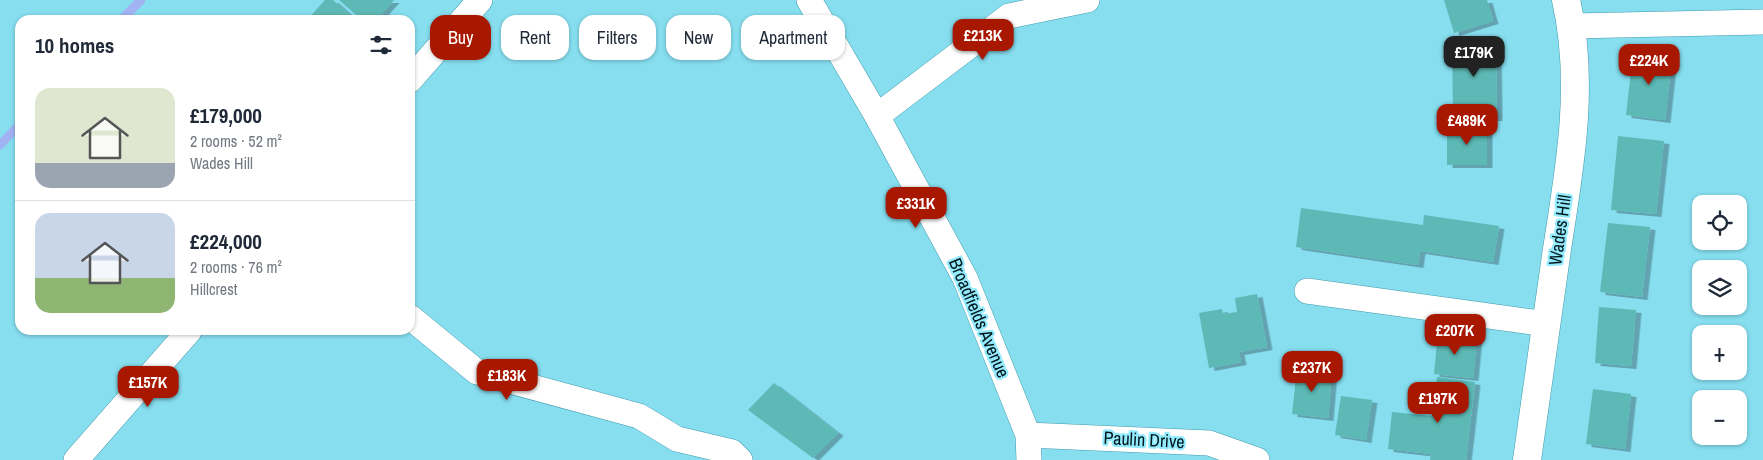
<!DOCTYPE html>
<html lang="en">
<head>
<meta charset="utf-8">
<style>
  :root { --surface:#fff; --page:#f6f6f7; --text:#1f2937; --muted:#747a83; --line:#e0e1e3; --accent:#a81800 }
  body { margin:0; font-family:"Archivo Narrow",sans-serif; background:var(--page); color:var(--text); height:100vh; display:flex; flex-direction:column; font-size:19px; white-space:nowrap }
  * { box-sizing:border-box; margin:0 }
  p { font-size:16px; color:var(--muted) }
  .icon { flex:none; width:28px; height:28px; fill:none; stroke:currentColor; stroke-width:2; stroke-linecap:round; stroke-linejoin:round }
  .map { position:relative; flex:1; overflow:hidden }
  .sheet { position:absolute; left:15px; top:15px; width:400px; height:320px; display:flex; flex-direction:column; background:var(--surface); border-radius:15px; box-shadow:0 1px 4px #0004 }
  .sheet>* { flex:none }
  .banner { position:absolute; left:430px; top:15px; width:475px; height:45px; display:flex; gap:10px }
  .buttons { position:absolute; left:1692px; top:195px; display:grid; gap:10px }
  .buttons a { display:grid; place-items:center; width:55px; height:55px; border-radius:10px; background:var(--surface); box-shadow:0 1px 4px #0004; font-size:25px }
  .price { position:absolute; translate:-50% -42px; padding:0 11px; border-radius:10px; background:var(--accent); color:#fff; font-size:16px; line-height:32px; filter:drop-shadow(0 1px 2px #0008) }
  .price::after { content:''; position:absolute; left:50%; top:30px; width:15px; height:11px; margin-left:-8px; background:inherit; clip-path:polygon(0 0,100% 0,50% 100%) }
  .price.selected { background:#222; color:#fff }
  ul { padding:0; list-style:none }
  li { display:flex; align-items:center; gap:15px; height:125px; padding:0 20px }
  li+li { border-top:1px solid var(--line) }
  li span { display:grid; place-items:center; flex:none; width:140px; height:100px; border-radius:15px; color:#555 }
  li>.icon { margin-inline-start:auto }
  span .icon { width:60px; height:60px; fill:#fffc; stroke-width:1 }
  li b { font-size:21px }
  h2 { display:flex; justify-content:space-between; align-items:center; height:60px; padding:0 20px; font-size:21px }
  .pill { padding:0 18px; border-radius:15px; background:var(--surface); box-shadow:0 1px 4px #0004; font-size:18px; line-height:45px }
  .pill.selected { background:var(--accent); color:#fff }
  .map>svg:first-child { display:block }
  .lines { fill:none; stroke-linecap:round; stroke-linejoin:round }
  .stream { stroke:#a1b3f2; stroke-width:9 }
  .building { fill:#5db9b5; filter:url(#shadow) }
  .street-casing { stroke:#419bab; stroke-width:26 }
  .secondary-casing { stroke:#419bab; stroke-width:29 }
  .street { stroke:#fff; stroke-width:25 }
  .secondary { stroke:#fff; stroke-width:28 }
  .labels { text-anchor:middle; stroke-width:4.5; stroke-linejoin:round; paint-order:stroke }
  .street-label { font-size:18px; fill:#00171c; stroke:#93ebfd }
</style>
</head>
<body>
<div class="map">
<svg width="1763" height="460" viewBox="0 0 1763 460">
  <defs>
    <filter id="shadow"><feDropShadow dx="5.5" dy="3" stdDeviation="0" flood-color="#0004"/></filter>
  </defs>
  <rect width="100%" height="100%" fill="#86deef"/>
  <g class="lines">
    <!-- stream -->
    <path class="stream" d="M 121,20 L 141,0
      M 0,145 L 20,124"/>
  </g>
  <!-- building -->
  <path class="building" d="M 325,0 L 333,0 L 356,20 L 307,20 Z
    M 339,0 L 394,0 L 376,20 L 362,20 Z
    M 1444,0 L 1487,0 L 1493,21 L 1454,33 Z
    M 1452,37 L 1496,37 L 1497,118 L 1453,119 Z
    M 1633,53 L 1672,57 L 1665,120 L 1626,115 Z
    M 1447,126 L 1487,126 L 1487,165 L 1447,165 Z
    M 1618,136 L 1664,141 L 1656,214 L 1611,210 Z
    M 1301,208 L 1423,225 L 1424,215 L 1499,226 L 1493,262 L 1420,251 L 1418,265 L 1296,247 Z
    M 1608,223 L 1650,227 L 1642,297 L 1600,292 Z
    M 1257,294 L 1267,347 L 1239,352 L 1241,362 L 1209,368 L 1199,313 L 1222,309 L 1223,314 L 1237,312 L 1235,298 Z
    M 1599,307 L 1636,310 L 1631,366 L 1595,363 Z
    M 1438,333 L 1477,337 L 1473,378 L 1434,374 Z
    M 1297,368 L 1332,372 L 1328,418 L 1292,414 Z
    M 1437,377 L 1475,382 L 1466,460 L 1430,460 L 1431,454 L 1388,449 L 1392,412 L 1432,416 Z
    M 774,383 L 838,433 L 813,458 L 748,410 Z
    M 1593,389 L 1631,394 L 1625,449 L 1586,444 Z
    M 1341,396 L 1372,400 L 1366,440 L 1335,435 Z"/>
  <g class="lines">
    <defs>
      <path id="street" d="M 809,0 L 877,116 L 965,278 L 1028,435 L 1029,460
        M 1572,26 L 1763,22
        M 410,80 L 480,0
        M 877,116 L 1009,16 L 1087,0
        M 1307,291 L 1547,324
        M 410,317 L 477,372 L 639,416 L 677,439 L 732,452 L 740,460
        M 1028,435 L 1209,443 L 1257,460
        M 76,460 L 190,330"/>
      <path id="secondary" d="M 1527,460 C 1537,390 1547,319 1557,249 C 1570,167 1585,83 1566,0"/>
    </defs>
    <!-- street casing -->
    <use href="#street" class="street-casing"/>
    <!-- secondary casing -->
    <use href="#secondary" class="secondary-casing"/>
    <!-- street -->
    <use href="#street" class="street"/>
    <!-- secondary -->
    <use href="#secondary" class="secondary"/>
  </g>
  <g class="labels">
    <!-- street labels -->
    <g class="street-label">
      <text transform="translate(1560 230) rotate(-82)" y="6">Wades Hill</text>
      <text transform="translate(979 318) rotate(67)" y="6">Broadfields Avenue</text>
      <text transform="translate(1144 440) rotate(3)" y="6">Paulin Drive</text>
    </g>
  </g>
</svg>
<div class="buttons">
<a><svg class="icon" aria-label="locate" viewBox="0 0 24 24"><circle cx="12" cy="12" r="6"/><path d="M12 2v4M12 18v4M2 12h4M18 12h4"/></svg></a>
<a><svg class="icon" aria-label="layers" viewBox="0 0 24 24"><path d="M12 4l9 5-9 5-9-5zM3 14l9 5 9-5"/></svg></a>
<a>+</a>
<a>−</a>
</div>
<b class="price" style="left:983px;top:61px">£213K</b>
<b class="price selected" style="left:1474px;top:78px">£179K</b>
<b class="price" style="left:1649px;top:86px">£224K</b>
<b class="price" style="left:1467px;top:146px">£489K</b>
<b class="price" style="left:916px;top:229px">£331K</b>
<b class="price" style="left:1455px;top:356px">£207K</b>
<b class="price" style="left:1312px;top:393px">£237K</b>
<b class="price" style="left:507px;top:401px">£183K</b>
<b class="price" style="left:148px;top:408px">£157K</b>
<b class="price" style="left:1438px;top:424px">£197K</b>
<div class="banner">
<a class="pill selected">Buy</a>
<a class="pill">Rent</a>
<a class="pill">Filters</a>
<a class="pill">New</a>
<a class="pill">Apartment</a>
</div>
<section class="sheet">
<h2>10 homes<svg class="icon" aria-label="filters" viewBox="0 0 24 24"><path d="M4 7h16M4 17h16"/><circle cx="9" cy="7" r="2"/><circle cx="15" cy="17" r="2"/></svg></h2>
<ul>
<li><span style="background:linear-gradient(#dfe7d0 75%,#9aa5b1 0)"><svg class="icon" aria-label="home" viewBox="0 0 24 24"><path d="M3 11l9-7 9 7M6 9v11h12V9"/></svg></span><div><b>£179,000</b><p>2 rooms · 52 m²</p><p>Wades Hill</p></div></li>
<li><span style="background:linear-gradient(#c9d6e8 65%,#8fb573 0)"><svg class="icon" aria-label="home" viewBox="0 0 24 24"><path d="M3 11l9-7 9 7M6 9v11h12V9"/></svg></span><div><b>£224,000</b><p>2 rooms · 76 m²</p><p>Hillcrest</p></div></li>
</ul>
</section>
</div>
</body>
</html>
